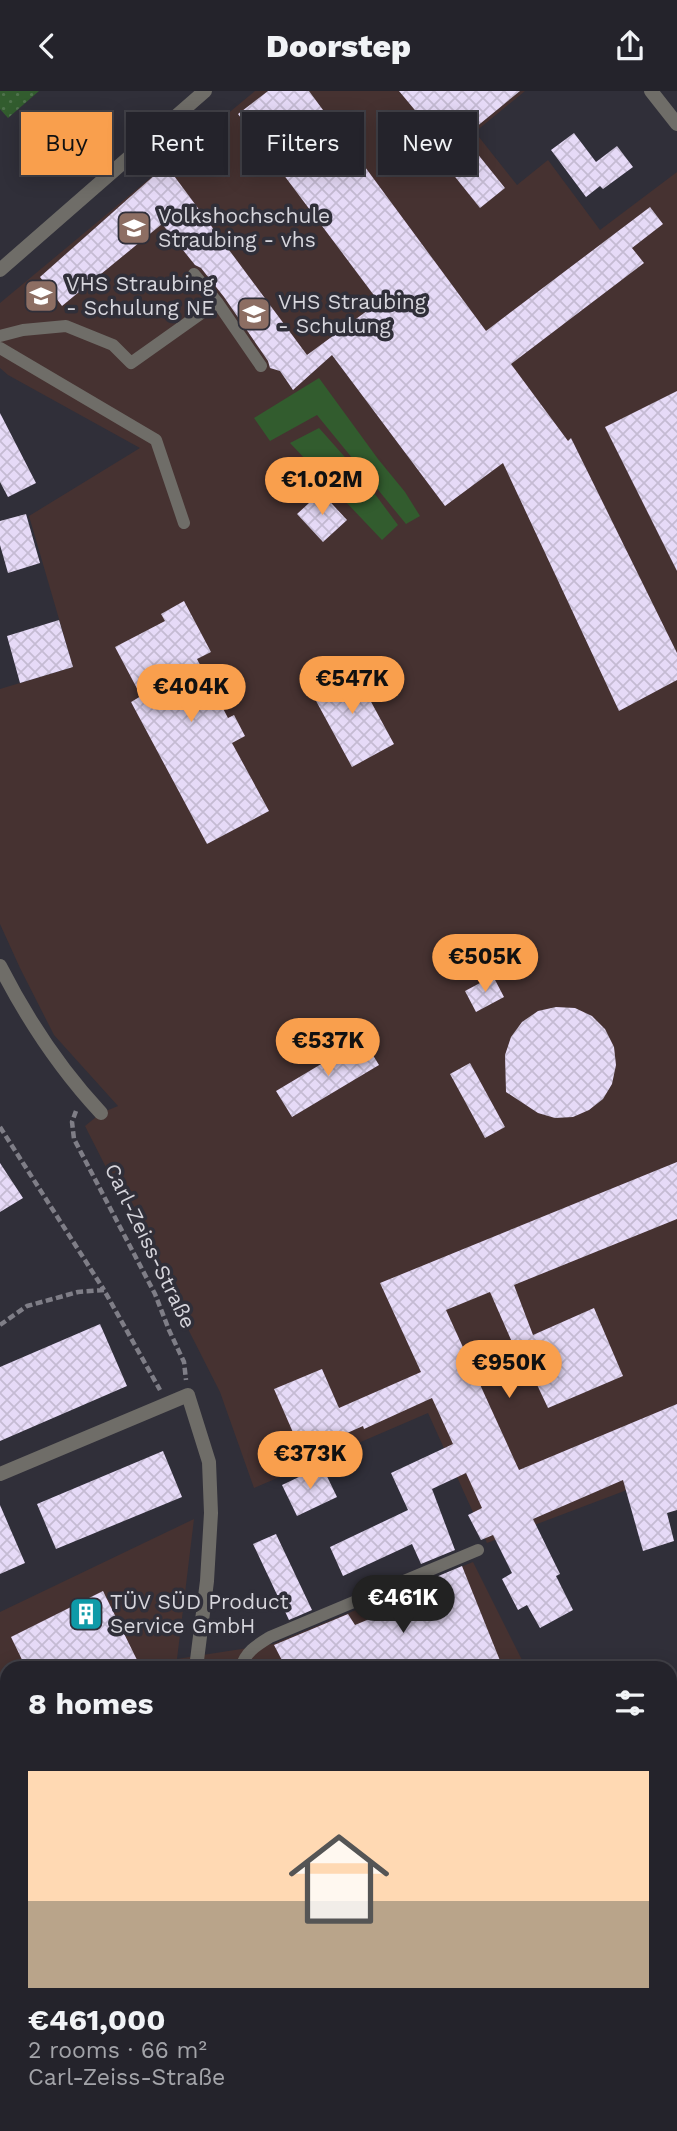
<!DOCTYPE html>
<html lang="en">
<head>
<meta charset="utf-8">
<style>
  :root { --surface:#24232b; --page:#302f37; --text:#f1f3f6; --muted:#a3a4a9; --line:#414047; --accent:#f99f4d }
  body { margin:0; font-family:"Work Sans",sans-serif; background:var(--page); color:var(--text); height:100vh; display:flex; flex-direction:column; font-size:26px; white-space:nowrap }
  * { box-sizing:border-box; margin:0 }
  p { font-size:23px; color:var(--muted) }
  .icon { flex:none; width:38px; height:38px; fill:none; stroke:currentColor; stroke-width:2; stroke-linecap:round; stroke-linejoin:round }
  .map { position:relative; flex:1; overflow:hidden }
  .panel { position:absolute; left:0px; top:1570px; width:677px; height:471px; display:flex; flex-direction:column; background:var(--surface); border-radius:21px 21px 0 0; box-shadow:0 4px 18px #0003,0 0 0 2px var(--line) }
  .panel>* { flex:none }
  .top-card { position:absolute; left:21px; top:21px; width:635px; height:63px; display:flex; gap:14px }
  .price { position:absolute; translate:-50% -60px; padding:0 16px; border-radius:24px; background:var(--accent); color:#111; font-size:23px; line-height:46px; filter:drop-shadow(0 2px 4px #0008) }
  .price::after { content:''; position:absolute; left:50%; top:42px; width:21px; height:16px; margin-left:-10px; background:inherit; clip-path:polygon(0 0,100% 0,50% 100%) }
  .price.selected { background:#222; color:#fff }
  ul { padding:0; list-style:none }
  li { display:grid; align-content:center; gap:14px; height:371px; padding:0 28px }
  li+li { border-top:2px solid var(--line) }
  li span { display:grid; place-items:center; height:217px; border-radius:0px; color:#555 }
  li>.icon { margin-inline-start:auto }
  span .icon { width:126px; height:126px; fill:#fffc; stroke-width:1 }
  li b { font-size:30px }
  h2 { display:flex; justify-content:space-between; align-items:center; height:84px; padding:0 28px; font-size:30px }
  .pill { padding:0 24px; border-radius:0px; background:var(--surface); box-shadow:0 4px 18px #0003,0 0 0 2px var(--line); font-size:24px; line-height:63px }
  .pill.selected { background:var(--accent); color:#111 }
  header { display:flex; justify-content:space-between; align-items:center; height:91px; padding:0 28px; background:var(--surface); font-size:32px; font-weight:800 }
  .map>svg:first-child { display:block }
  .commercial { fill:#463231 }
  .grass { fill:#325c2e }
  .garden { fill:url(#garden-dots) }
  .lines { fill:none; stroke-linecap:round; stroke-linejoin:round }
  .stream { stroke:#537685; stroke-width:7 }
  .building { fill:url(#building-cross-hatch) }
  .path { stroke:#7f7e87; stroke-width:4.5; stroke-dasharray:7 3.5; stroke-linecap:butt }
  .service { stroke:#6f6d68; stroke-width:12 }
  .minor { stroke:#6f6d68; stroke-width:14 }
  .labels { text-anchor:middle; stroke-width:7; stroke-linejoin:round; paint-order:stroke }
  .poi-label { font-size:21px; fill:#d6d5dc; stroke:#302f39; text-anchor:start }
  .street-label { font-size:21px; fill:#d6d5dc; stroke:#302f39 }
</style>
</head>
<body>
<header><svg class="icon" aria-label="back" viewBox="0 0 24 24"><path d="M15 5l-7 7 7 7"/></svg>Doorstep<svg class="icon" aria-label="share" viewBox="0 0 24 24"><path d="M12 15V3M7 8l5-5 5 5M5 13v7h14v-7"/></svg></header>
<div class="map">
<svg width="677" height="2040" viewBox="0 0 677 2040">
  <defs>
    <pattern id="garden-dots" width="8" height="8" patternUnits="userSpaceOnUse" patternTransform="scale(1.75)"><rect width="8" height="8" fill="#325c2e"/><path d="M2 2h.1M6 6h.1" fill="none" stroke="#4f724c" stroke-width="1.8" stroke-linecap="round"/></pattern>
    <pattern id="building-cross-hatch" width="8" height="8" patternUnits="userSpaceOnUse" patternTransform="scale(1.75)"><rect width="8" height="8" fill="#e6daf7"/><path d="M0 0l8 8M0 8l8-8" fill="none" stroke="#c5bbd3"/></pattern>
  </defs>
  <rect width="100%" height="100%" fill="#302f39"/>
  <!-- commercial -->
  <path class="commercial" d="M 255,0 L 525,0 L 475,41 L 517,94 L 548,69 L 600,139 L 677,81 L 677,1380 L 487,1452 L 428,1322 L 254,1397 L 220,1301 L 85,1035 L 101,1022 L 118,1015 L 54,944 L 20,877 L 0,833 L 0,598 L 73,576 L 29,425 L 140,357 L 8,284 L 0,277 L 0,212 Z
    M 194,1428 L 177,1568 L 273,1553 L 473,1471 L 526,1577 L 7,1577 L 7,2034 L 670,2034 L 670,1695 L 677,1693 L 677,2040 L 0,2040 L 0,1521 Z"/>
  <!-- grass -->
  <path class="grass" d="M 319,287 L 378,368 L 405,401 L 420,425 L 406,433 L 317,324 L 270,350 L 254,327 Z
    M 319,337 L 360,383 L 398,434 L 382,449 L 290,352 Z"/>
  <!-- garden -->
  <path class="garden" d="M 0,0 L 39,0 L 8,27 L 0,18 Z"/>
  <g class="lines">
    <!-- stream -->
    <path class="stream" d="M 0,1968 L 7,1973
      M 87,2034 L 94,2040"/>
  </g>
  <!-- building -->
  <path class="building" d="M 268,0 L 309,0 L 486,240 L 650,116 L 663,133 L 632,157 L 644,172 L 511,273 L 568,350 L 571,347 L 677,562 L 677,589 L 619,620 L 503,372 L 445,415 L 332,264 L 293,299 L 280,280 L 270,277 L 268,270 L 224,206 L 201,177 L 195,174 L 162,133 L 62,215 L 56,207 L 39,220 L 26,204 L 43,190 L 40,186 L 166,74 L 307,264 L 379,211 L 238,23 Z
    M 399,0 L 520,0 L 464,46 L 505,97 L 480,117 L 416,37 L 424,30 Z
    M 574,42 L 596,71 L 617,55 L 633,76 L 603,98 L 600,95 L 586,106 L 551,59 Z
    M 677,300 L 677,480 L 605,336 Z
    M 0,322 L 36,392 L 8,406 L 0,391 Z
    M 321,401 L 347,429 L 323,451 L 297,423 Z
    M 26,423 L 40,472 L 8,482 L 0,454 L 0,430 Z
    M 184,510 L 211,561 L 197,568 L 228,627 L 234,624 L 245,645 L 232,652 L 269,720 L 207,753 L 131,611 L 141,605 L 115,556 L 165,530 L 161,523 Z
    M 59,529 L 73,576 L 20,592 L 7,545 Z
    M 351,574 L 394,653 L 352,676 L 309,597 Z
    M 493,885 L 504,906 L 476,921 L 465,900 Z
    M 556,916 L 575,917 L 592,925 L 605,938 L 614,956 L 616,974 L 612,993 L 603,1008 L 589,1019 L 573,1026 L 555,1027 L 538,1022 L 506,1001 L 505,964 L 511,946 L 522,931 L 538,920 Z
    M 363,948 L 379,974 L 292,1026 L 276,1000 Z
    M 470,972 L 505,1036 L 485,1047 L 450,983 Z
    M 677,1071 L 677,1128 L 514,1194 L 533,1244 L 594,1217 L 623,1285 L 548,1317 L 531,1281 L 524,1283 L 517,1268 L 519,1267 L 490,1201 L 446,1219 L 519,1379 L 677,1313 L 677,1419 L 667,1422 L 674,1450 L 643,1460 L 623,1389 L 533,1428 L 560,1483 L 556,1485 L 573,1519 L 540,1537 L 527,1514 L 518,1519 L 502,1488 L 512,1482 L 493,1444 L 481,1449 L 468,1424 L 482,1417 L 466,1382 L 432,1398 L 455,1459 L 421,1473 L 412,1453 L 343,1485 L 330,1456 L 408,1419 L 391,1382 L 453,1353 L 432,1307 L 364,1338 L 363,1335 L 302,1362 L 274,1298 L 322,1278 L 339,1317 L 421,1281 L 380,1192 Z
    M 0,1072 L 23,1107 L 0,1121 Z
    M 100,1233 L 127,1295 L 0,1350 L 0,1276 Z
    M 163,1360 L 182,1406 L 56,1458 L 37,1413 Z
    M 322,1375 L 337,1406 L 297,1425 L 282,1394 Z
    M 0,1414 L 25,1472 L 0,1483 Z
    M 276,1443 L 312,1519 L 289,1529 L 253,1453 Z
    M 462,1475 L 503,1577 L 286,1577 L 274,1554 L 348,1523 L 355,1534 L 434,1501 L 429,1489 Z
    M 103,1500 L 141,1577 L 26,1577 L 11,1546 Z"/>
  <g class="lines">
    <!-- path -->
    <path class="path" d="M 76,1020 L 72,1031 L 74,1048 L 155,1203 L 169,1239 L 184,1271 L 186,1289
      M 0,1036 L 104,1199
      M 0,1234 L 27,1215 L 78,1201 L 104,1199 L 160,1299
      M 102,2040 L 104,2034"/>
    <!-- service -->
    <path class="service" d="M 194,183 L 217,211
      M 0,245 L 23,239 L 66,235 L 113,254 L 131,272 L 217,211 L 261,275
      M 0,257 L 156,349 L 184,432
      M 241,1577 C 245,1561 257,1554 270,1546 L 478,1459"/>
    <!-- minor -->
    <path class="minor" d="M 651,0 L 677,33
      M 0,179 L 205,0
      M 0,875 C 27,928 60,978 101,1022
      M 0,1383 L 188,1304 L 209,1371 L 211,1422 L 207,1490 L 196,1577
      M 670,1669 L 677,1666
      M 0,1930 L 7,1928"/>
  </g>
  <!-- icons -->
  <defs>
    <symbol id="university-square" viewBox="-11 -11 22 22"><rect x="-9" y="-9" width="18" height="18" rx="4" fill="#8d6e63" stroke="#302f39"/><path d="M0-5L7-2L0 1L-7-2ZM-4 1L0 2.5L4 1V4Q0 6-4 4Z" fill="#fff"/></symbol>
    <symbol id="school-square" viewBox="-11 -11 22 22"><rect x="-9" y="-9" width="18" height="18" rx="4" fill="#8d6e63" stroke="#302f39"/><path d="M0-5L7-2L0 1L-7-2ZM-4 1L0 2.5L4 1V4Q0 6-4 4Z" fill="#fff"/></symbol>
    <symbol id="building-square" viewBox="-11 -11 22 22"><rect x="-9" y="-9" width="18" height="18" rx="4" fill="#0f9aa8" stroke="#302f39"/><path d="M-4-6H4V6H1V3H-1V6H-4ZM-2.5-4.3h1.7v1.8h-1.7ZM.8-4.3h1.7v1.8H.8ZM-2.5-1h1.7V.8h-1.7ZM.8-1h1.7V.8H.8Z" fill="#fff"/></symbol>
  </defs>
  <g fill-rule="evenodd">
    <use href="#university-square" x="115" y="118" width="38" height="38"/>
    <use href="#university-square" x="22" y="186" width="38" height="38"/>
    <use href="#school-square" x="235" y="204" width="38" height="38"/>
    <use href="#building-square" x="67" y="1504" width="38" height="38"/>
  </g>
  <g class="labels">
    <!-- poi labels -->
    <g class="poi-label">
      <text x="158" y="132">Volkshochschule<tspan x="158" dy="24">Straubing - vhs</tspan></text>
      <text x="66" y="200">VHS Straubing<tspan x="66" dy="24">- Schulung NE</tspan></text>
      <text x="278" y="218">VHS Straubing<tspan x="278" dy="24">- Schulung</tspan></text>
      <text x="110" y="1518">TÜV SÜD Product<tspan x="110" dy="24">Service GmbH</tspan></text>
    </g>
    <!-- street labels -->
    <g class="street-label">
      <text transform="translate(150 1155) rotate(64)" y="7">Carl-Zeiss-Straße</text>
    </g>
  </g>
</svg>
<b class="price" style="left:322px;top:426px">€1.02M</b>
<b class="price" style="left:352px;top:625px">€547K</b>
<b class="price" style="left:191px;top:633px">€404K</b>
<b class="price" style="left:485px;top:903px">€505K</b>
<b class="price" style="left:328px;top:987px">€537K</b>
<b class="price" style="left:509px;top:1309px">€950K</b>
<b class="price" style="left:310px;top:1400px">€373K</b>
<b class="price selected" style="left:403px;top:1544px">€461K</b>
<div class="top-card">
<a class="pill selected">Buy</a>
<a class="pill">Rent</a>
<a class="pill">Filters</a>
<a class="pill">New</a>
</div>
<section class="panel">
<h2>8 homes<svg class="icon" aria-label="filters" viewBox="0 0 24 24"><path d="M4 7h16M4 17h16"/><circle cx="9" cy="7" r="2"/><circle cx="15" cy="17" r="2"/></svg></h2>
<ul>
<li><span style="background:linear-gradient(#ffd9b3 60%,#b9a48a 0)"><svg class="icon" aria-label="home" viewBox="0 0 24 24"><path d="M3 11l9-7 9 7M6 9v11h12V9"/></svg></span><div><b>€461,000</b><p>2 rooms · 66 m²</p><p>Carl-Zeiss-Straße</p></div></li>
</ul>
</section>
</div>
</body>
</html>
